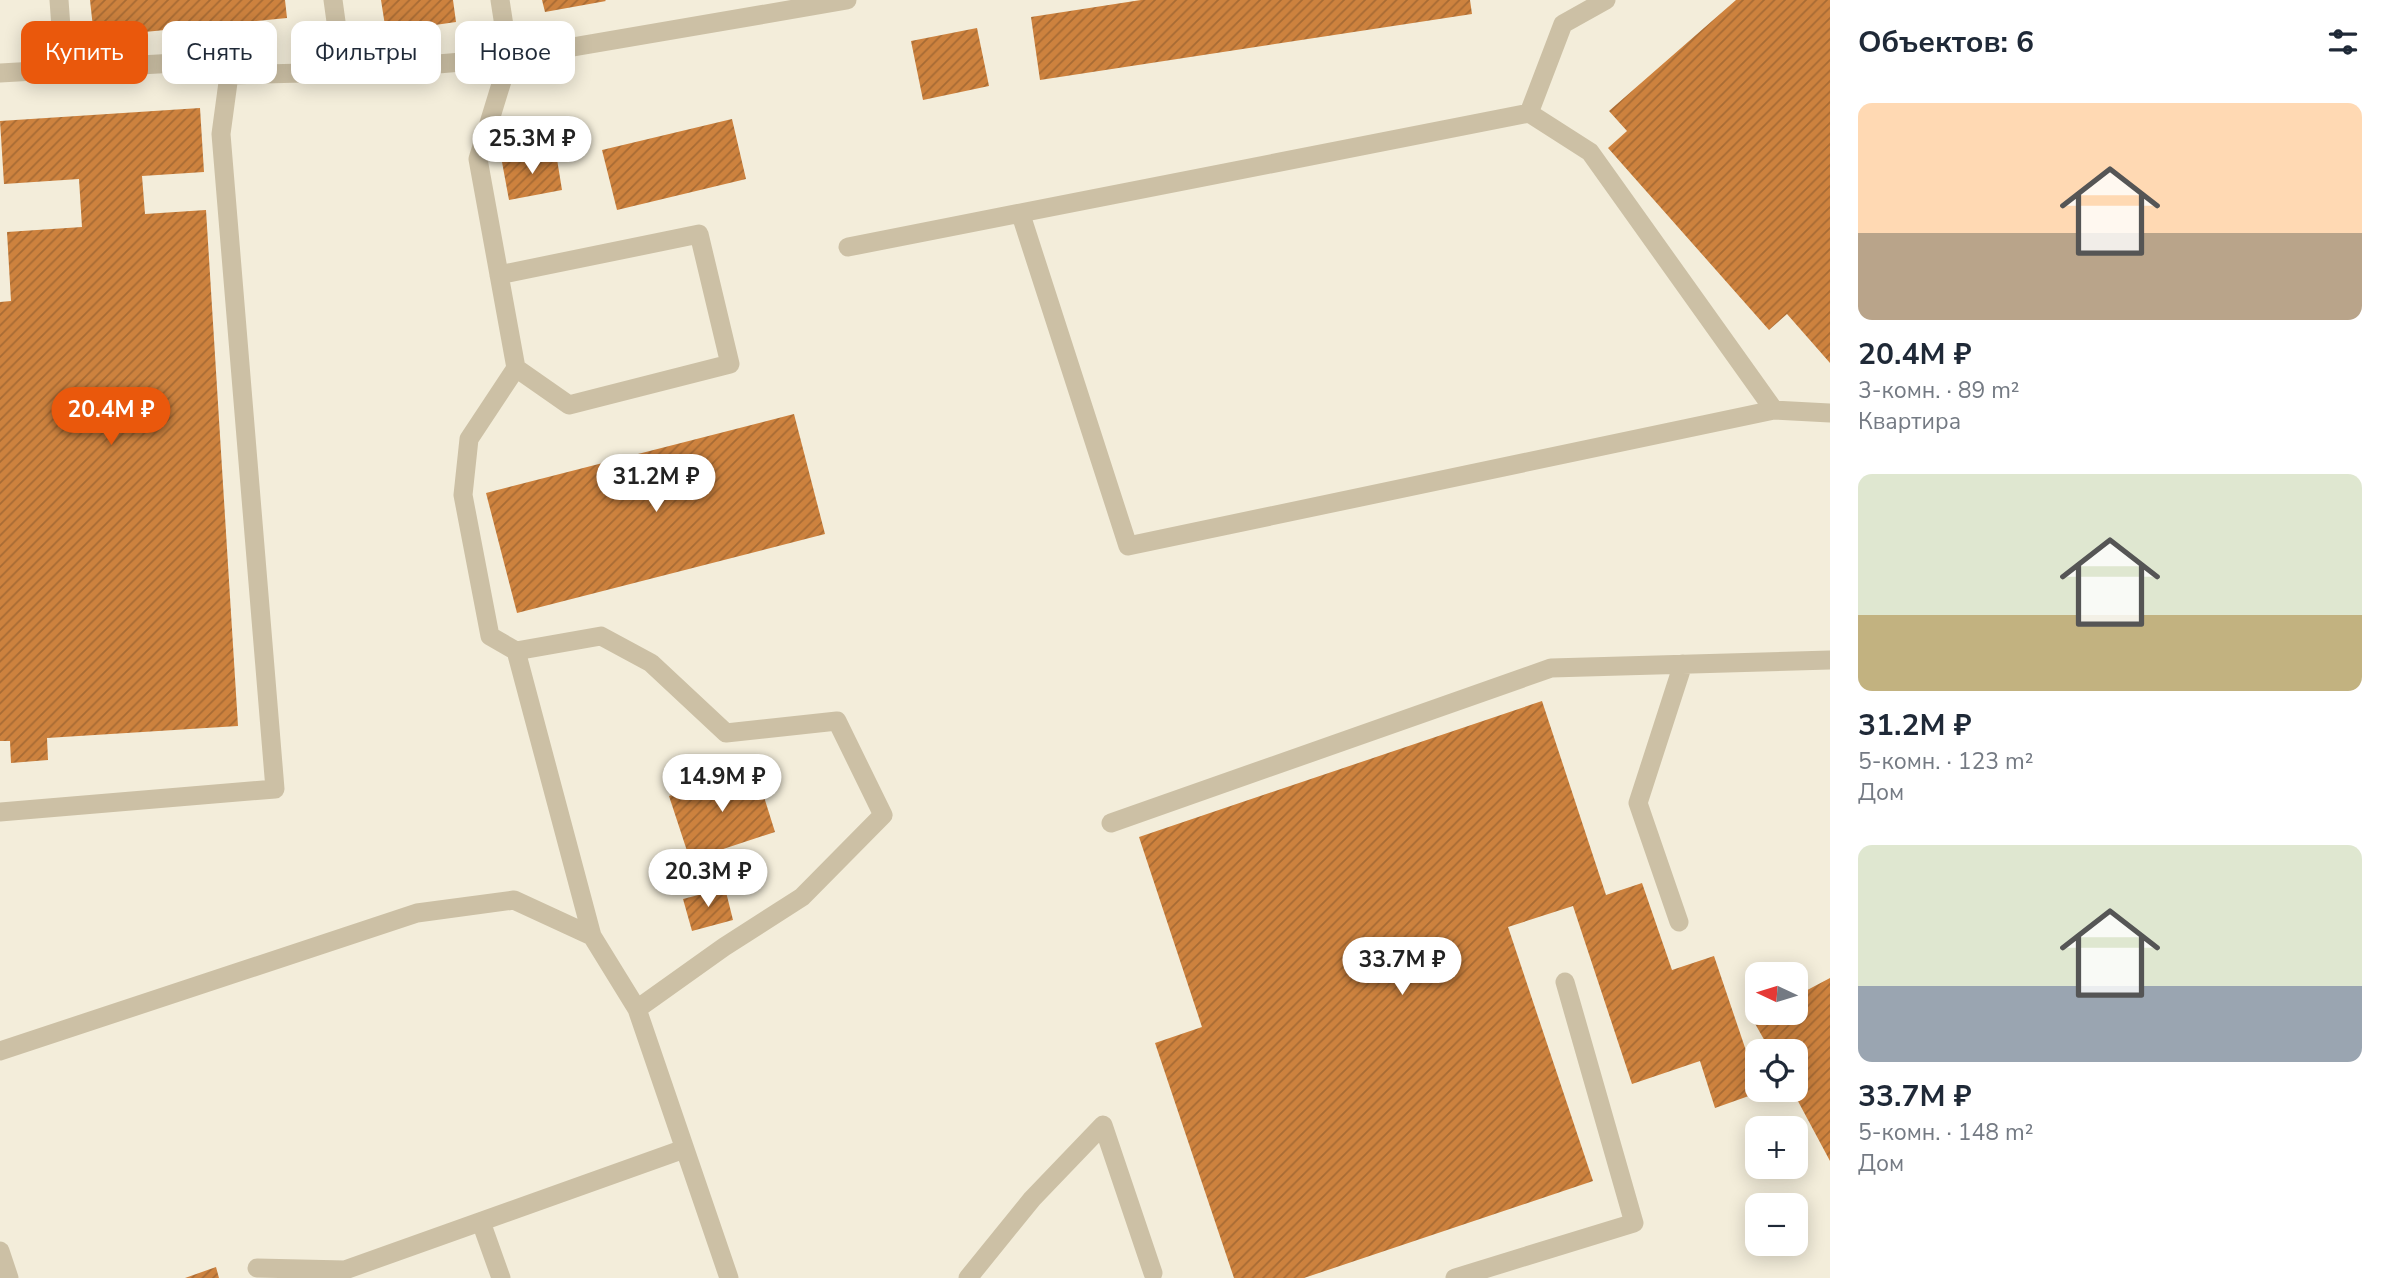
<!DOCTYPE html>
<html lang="ru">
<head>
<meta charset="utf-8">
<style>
  :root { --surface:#fff; --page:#f6f6f7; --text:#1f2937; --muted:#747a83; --accent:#ea580c }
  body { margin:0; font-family:"Nunito Sans",sans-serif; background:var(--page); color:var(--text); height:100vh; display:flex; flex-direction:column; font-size:26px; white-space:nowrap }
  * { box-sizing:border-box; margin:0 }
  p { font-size:23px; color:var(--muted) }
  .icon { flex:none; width:38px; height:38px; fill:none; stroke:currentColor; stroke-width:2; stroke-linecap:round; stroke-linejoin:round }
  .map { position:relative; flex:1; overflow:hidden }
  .details { display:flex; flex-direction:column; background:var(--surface); width:560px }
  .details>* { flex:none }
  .top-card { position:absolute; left:21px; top:21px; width:665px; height:63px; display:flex; gap:14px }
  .needle { width:46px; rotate:274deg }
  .buttons { position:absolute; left:1745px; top:962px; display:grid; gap:14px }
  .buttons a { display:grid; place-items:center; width:63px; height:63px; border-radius:14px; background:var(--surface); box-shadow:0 4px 18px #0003; font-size:35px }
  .price { position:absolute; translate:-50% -60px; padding:0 16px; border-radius:24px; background:#fff; color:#222; font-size:23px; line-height:46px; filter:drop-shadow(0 2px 4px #0008) }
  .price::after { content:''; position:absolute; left:50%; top:42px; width:21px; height:16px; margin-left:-10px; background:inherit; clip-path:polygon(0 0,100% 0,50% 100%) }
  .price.current { background:var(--accent); color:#fff }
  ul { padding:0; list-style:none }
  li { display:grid; align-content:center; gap:14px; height:371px; padding:0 28px }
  li span { display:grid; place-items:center; height:217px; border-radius:14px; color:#555 }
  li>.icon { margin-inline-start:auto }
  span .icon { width:126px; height:126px; fill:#fffc; stroke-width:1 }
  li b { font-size:30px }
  h2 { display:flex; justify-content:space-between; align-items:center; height:84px; padding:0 28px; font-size:30px }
  .tag { padding:0 24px; border-radius:14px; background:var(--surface); box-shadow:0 4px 18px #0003; font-size:24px; line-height:63px }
  .tag.current { background:var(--accent); color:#fff }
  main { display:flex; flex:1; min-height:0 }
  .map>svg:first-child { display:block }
  .building { fill:url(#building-hatch) }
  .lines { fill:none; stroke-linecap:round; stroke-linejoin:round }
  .lane { stroke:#ccc0a5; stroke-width:19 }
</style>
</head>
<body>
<main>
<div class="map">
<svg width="1830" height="1278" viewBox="0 0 1830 1278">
  <defs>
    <pattern id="building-hatch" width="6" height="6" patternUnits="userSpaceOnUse" patternTransform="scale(1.75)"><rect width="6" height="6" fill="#cd823e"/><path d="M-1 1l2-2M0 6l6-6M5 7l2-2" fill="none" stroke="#a76b34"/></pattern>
  </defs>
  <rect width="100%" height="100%" fill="#f3edda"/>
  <!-- building -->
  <path class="building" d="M 90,0 L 285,0 L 287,18 L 94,37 Z
    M 381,0 L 453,0 L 456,22 L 386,32 Z
    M 542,0 L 605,0 L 606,1 L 545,12 Z
    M 1141,0 L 1470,0 L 1472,14 L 1040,80 L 1031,17 Z
    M 1736,0 L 1830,0 L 1830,363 L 1787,314 L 1769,330 L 1608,148 L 1627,131 L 1609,111 Z
    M 977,28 L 989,86 L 923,100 L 911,41 Z
    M 200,108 L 204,172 L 142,176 L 145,214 L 206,210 L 238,726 L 47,738 L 48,760 L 11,763 L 10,741 L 0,741 L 0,302 L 11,301 L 7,232 L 82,227 L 79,179 L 4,184 L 0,121 Z
    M 732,119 L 746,179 L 617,210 L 602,150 Z
    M 556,153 L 562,190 L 509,200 L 502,162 Z
    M 794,414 L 825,534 L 517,613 L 486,493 Z
    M 1542,701 L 1606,895 L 1642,883 L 1672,970 L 1714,956 L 1760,1092 L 1715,1108 L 1700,1061 L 1632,1084 L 1573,906 L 1508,927 L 1593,1181 L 1304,1278 L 1234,1278 L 1155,1043 L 1202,1027 L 1139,837 Z
    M 755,768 L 775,832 L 690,860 L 669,796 Z
    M 725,888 L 733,920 L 692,931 L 683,899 Z
    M 1830,978 L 1830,1161 L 1792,1090 L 1796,1090 L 1796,1052 L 1771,1052 L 1753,1020 L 1765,1013 L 1796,1013 L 1796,996 Z
    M 216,1267 L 219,1278 L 185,1278 Z"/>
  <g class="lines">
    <!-- lane -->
    <path class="lane" d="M 59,0 L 64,69
      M 333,0 L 343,72
      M 500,0 L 509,58 L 478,159 L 516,368 L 469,439 L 463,495 L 490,636 L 516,651
      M 0,73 L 193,62 L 229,75
      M 1529,113 L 1563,24 L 1606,0
      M 1021,215 L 1128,546 L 1774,410
      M 848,247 L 1529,113 L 1590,152 L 1774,410 L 1830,413
      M 499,275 L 699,234 L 730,364 L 569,405 L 516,368
      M 0,812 L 275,789 L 221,134 L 229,75 L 343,72 L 509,58 L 847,0
      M 1111,823 L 1551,668 L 1830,660
      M 1679,922 L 1638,803 L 1683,664
      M 592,936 L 516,651 L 601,636 L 651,663 L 726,733 L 837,721 L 883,815 L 802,897 L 724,947 L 637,1009
      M 0,1051 L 417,913 L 514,900 L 592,936 L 637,1009 L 729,1278
      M 481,1222 L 501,1278
      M 0,1251 L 9,1278
      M 257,1268 L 345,1270 L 684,1149
      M 968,1278 L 1032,1199 L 1103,1125 L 1153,1273
      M 1455,1278 L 1634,1223 L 1565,982"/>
  </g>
</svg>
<div class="buttons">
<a><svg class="needle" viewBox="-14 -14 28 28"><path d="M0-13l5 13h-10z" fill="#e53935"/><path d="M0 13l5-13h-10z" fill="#747a83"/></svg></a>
<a><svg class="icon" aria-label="locate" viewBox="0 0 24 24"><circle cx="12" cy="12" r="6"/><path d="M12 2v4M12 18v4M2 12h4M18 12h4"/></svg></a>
<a>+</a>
<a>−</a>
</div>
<b class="price" style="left:532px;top:176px">25.3M ₽</b>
<b class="price current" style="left:111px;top:447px">20.4M ₽</b>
<b class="price" style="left:656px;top:514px">31.2M ₽</b>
<b class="price" style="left:722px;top:814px">14.9M ₽</b>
<b class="price" style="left:708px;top:909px">20.3M ₽</b>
<b class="price" style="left:1402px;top:997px">33.7M ₽</b>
<div class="top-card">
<a class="tag current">Купить</a>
<a class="tag">Снять</a>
<a class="tag">Фильтры</a>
<a class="tag">Новое</a>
</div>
</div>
<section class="details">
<h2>Объектов: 6<svg class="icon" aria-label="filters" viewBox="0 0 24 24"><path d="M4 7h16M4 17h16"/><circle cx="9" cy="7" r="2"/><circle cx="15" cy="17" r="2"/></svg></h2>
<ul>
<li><span style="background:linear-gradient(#ffd9b3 60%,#b9a48a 0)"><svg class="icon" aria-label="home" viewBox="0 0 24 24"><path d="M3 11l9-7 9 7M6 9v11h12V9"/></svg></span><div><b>20.4M ₽</b><p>3-комн. · 89 m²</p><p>Квартира</p></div></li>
<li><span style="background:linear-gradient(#dfe7d0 65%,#c2b280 0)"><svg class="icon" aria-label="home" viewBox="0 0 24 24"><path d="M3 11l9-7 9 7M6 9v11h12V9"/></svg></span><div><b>31.2M ₽</b><p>5-комн. · 123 m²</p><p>Дом</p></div></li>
<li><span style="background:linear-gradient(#dfe7d0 65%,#9aa5b1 0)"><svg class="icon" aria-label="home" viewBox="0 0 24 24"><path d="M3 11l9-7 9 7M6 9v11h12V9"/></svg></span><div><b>33.7M ₽</b><p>5-комн. · 148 m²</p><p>Дом</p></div></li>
</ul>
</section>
</main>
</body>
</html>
